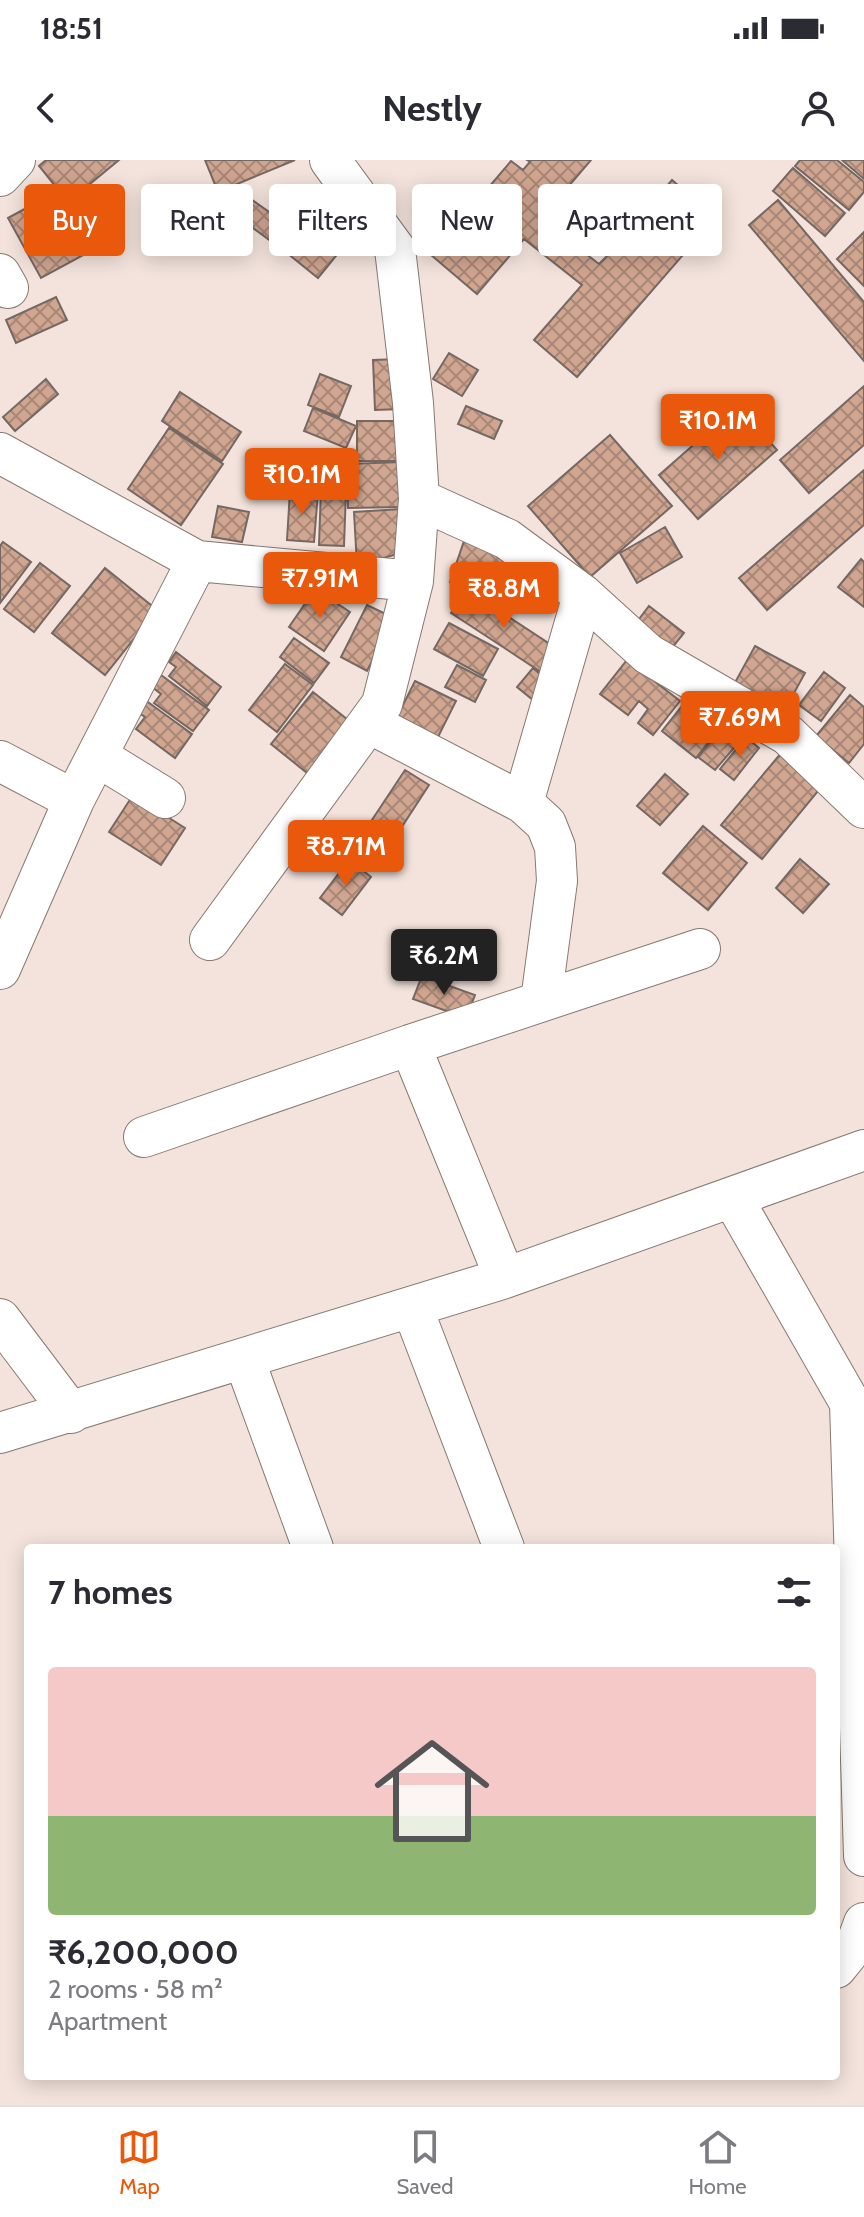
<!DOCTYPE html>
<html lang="en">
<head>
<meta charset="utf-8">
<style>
  :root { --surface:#fff; --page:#f7f7f7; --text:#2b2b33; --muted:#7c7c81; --line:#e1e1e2; --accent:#ea580c }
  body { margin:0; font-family:Cabin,sans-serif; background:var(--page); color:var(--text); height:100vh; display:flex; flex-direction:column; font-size:30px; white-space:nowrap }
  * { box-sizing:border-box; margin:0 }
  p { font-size:26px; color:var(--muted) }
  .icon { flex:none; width:44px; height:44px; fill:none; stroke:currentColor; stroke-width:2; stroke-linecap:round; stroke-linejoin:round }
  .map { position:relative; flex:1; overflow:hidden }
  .drawer { position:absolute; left:24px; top:1384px; width:816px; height:536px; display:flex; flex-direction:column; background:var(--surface); border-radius:8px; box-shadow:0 4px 20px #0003 }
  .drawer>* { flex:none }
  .banner { position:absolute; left:24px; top:24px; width:816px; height:72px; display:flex; gap:16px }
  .price { position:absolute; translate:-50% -68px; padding:0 18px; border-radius:8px; background:var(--accent); color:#fff; font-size:26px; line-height:52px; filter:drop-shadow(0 2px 4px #0008) }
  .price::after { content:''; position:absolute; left:50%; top:48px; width:24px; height:18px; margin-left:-12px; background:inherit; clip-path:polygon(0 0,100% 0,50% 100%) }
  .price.selected { background:#222; color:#fff }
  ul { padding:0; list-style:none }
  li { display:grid; align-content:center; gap:16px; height:424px; padding:0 24px }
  li span { display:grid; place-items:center; height:248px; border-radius:8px; color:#555 }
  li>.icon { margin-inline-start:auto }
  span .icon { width:144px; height:144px; fill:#fffc; stroke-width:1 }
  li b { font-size:34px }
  h2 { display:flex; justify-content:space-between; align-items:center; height:96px; padding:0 24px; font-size:34px }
  .pill { padding:0 28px; border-radius:8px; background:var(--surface); box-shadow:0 4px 20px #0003; font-size:28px; line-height:72px }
  .pill.selected { background:var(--accent); color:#fff }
  .status { display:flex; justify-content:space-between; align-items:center; height:56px; padding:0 40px; background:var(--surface); direction:ltr }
  .status svg { height:22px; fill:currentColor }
  header { display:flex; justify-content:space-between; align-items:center; height:104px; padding:0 24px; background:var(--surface); font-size:36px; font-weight:700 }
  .tabs { display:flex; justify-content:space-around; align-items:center; height:112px; border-top:2px solid var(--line); background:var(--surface); font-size:22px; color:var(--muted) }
  .tabs a { display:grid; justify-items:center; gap:4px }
  .tabs .selected { color:var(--accent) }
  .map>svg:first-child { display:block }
  .building { fill:url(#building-cross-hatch); stroke:#756862; stroke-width:2 }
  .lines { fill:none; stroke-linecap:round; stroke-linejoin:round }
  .minor-casing { stroke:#867972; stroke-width:42 }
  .minor { stroke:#fff; stroke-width:40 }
</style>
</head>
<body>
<div class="status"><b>18:51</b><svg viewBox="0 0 49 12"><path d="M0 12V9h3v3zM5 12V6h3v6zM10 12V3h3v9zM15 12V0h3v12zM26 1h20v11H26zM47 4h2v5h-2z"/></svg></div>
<header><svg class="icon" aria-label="back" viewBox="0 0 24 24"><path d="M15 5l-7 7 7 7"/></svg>Nestly<svg class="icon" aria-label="person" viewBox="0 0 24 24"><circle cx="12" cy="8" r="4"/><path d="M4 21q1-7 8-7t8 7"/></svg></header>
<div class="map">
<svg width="864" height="1945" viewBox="0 0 864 1945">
  <defs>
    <pattern id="building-cross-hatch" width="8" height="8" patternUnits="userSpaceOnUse" patternTransform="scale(2)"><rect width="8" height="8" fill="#d1a691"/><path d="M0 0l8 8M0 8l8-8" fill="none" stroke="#a98776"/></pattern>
  </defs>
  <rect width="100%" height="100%" fill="#f3e3dc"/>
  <!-- building -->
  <path class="building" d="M 46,0 L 119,0 L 68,42 L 39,6 Z
    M 205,0 L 295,0 L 218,32 Z
    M 527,0 L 591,0 L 567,28 L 578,37 L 562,56 L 551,47 L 541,59 L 599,104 L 608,95 L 596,84 L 613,65 L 625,76 L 672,20 L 715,58 L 577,217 L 534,180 L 582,125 L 524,79 L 477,134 L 431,95 L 481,36 L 493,46 L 501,37 L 489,27 L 511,1 L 523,10 L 530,2 Z
    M 800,0 L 837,0 L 864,22 L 864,32 L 849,50 L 795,6 Z
    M 842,0 L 864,0 L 864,19 Z
    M 793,8 L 845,53 L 825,76 L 773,31 Z
    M 52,34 L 85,94 L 41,118 L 8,58 Z
    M 248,37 L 293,69 L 279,87 L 235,55 Z
    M 778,40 L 864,142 L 864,201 L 749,65 Z
    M 314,61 L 344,86 L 318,118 L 287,93 Z
    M 864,72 L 864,126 L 837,99 Z
    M 56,137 L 67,160 L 16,183 L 6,160 Z
    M 449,193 L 478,210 L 462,236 L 433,219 Z
    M 400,199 L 402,249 L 375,250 L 373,200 Z
    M 320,214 L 351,226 L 339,257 L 308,245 Z
    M 46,219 L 58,234 L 15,271 L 3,257 Z
    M 864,226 L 864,285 L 809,333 L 780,300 Z
    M 180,232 L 241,272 L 222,301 L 162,261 Z
    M 466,246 L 502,261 L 494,279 L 458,264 Z
    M 738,246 L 777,290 L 698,359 L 659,315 Z
    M 313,248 L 356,266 L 346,288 L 304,271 Z
    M 357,261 L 398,261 L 398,301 L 357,301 Z
    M 169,268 L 223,304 L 181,365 L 128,329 Z
    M 610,275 L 672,346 L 590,417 L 528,346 Z
    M 296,299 L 316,299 L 316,330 L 295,329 Z
    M 402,302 L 402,347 L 348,348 L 347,304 Z
    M 864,310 L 864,365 L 767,450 L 739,418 Z
    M 321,329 L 346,330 L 344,386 L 319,385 Z
    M 290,331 L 318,332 L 314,382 L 287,380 Z
    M 218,346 L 249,352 L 242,382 L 212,377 Z
    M 402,349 L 398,394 L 357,405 L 354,352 Z
    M 665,367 L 682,397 L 637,423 L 620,393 Z
    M 464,381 L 527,401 L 513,442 L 450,422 Z
    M 3,382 L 31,402 L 0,443 L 0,386 Z
    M 861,399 L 864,402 L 864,447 L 838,427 Z
    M 40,403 L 70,426 L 34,472 L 4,449 Z
    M 105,408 L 157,450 L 105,515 L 52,473 Z
    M 315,429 L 350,452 L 324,491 L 289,467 Z
    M 466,429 L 556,488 L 541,512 L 451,453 Z
    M 367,445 L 394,458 L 367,511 L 341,497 Z
    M 649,446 L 684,473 L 667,494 L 633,467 Z
    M 449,463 L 498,489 L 483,516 L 434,489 Z
    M 294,478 L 329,503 L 314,523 L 280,497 Z
    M 755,486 L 805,513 L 782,555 L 732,528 Z
    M 176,492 L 221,527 L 207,546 L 169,516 L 176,507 L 169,502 Z
    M 627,500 L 680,541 L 653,575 L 638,563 L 648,549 L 639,541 L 628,555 L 600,534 Z
    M 285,504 L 313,525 L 277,572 L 249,550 Z
    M 457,505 L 486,520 L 475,542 L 445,527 Z
    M 533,508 L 554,526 L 538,544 L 517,527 Z
    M 824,512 L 845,528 L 821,561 L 799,545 Z
    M 161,515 L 209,550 L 193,571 L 154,543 L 161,534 L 152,527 Z
    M 415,521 L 456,541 L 438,577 L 397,557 Z
    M 313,532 L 353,564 L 312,617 L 271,584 Z
    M 850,535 L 864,547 L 864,584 L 849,603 L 816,576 Z
    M 690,536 L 724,562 L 696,598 L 662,571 Z
    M 145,540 L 192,574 L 175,598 L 136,569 L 145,557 L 136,551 Z
    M 728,561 L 745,575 L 715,610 L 698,597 Z
    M 746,577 L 759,588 L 734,620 L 720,609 Z
    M 782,592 L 823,625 L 762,699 L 721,665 Z
    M 405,610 L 429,625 L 390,685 L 366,669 Z
    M 665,614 L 688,634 L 660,665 L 637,646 Z
    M 133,635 L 185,668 L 161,705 L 109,672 Z
    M 703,666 L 747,703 L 708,750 L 663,713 Z
    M 800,699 L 829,724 L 803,753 L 776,728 Z
    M 349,700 L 371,717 L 342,755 L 320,738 Z
    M 422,816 L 475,835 L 466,858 L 413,839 Z"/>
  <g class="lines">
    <defs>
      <path id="minor" d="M 0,16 L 15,0
        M 0,114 L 8,128
        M 0,293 L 197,401 L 413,421
        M 419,339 L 507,379 L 583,435 L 648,494 L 788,575 L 864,648
        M 369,563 L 523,643 L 546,664 L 555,687 L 557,721 L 541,841
        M 97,596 L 165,638
        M 0,601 L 74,640
        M 523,643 L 583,435
        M 210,780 L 382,544 L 413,421 L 419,339 L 413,243 L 395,89 L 330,0
        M 0,809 L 74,640 L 197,401
        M 410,885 L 700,789
        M 144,977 L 410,885 L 505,1118
        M 732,1037 L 850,1243 L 864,1696
        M 412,1147 L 504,1388
        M 0,1159 L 71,1253
        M 244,1199 L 313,1388
        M 0,1273 L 505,1118 L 864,990
        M 836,1808 L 857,1782 L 864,1763"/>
    </defs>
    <!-- minor casing -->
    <use href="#minor" class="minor-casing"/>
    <!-- minor -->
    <use href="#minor" class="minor"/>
  </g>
</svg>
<b class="price" style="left:718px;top:302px">₹10.1M</b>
<b class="price" style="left:302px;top:356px">₹10.1M</b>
<b class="price" style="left:320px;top:460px">₹7.91M</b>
<b class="price" style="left:504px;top:470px">₹8.8M</b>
<b class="price" style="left:740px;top:599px">₹7.69M</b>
<b class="price" style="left:346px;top:728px">₹8.71M</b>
<b class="price selected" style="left:444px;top:837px">₹6.2M</b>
<div class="banner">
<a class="pill selected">Buy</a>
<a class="pill">Rent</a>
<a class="pill">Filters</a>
<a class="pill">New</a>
<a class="pill">Apartment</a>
</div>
<section class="drawer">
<h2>7 homes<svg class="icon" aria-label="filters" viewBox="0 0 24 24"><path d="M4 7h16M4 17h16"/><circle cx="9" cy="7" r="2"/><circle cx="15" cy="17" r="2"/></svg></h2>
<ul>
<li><span style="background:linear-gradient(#f6c9c9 60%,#8fb573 0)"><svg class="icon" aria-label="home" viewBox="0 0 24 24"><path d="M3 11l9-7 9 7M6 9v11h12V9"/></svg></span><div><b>₹6,200,000</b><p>2 rooms · 58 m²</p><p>Apartment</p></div></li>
</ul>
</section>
</div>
<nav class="tabs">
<a class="selected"><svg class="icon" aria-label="map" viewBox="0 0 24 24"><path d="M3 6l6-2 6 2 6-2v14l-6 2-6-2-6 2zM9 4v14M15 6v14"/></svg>Map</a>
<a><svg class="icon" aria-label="saved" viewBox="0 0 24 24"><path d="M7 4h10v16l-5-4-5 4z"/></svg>Saved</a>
<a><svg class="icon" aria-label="home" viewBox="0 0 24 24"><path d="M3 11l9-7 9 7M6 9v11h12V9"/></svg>Home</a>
</nav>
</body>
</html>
